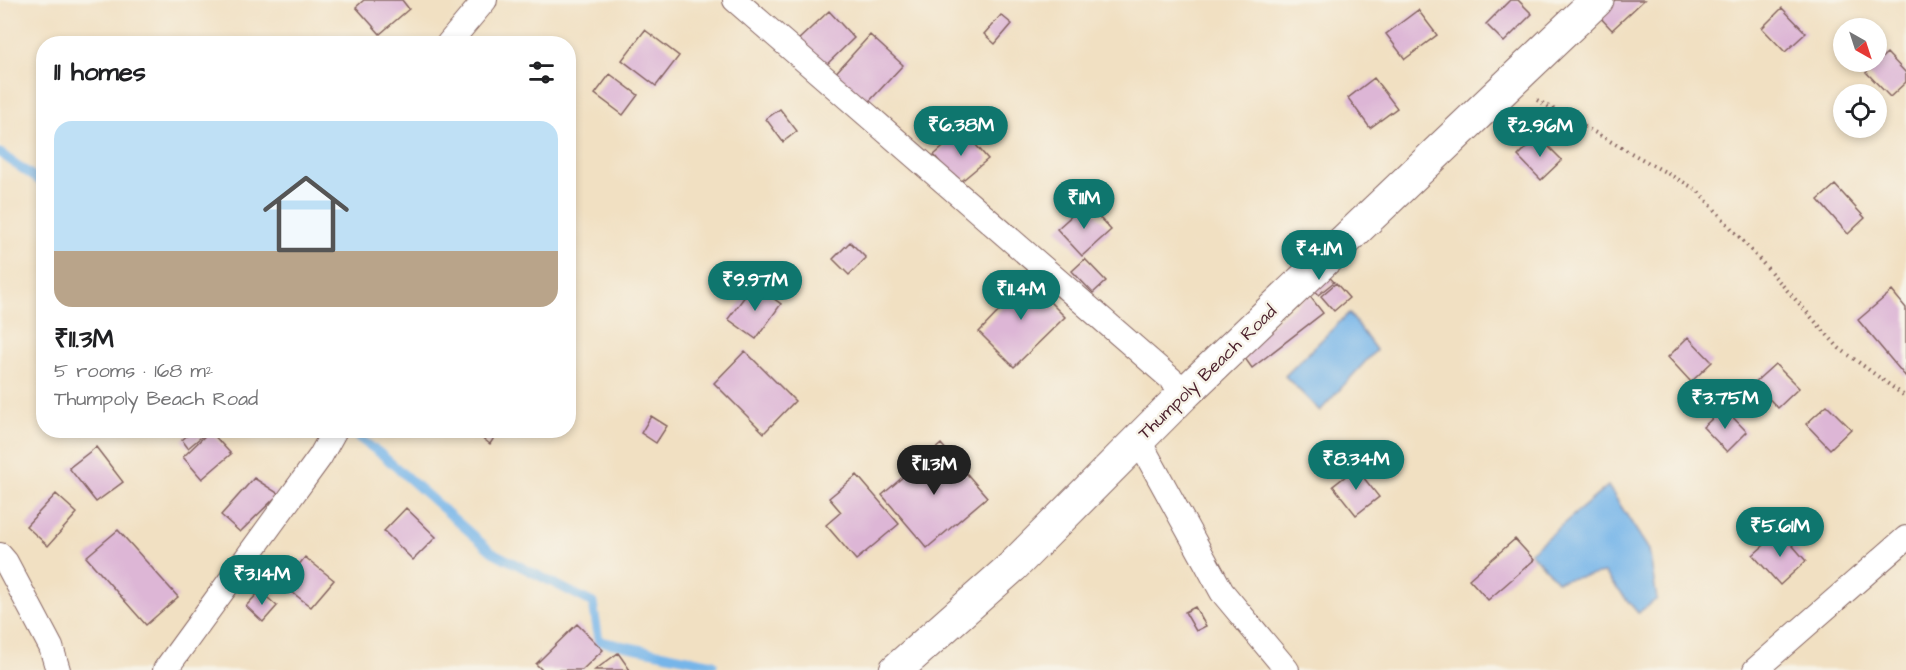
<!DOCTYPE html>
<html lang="en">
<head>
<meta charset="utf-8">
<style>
  :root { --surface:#fff; --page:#f6f6f6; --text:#202124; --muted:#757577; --accent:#0f766e }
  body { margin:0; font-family:"Architects Daughter",sans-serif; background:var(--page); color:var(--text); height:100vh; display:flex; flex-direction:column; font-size:22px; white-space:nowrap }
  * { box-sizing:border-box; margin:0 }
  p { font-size:20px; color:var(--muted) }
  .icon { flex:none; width:33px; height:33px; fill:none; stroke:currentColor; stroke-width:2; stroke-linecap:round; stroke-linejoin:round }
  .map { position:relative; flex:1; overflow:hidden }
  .panel { position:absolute; left:36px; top:36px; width:540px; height:402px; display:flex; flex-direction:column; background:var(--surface); border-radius:24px; box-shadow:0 3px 9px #0003 }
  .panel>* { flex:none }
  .needle { width:39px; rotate:141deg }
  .controls { position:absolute; left:1833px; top:18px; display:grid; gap:12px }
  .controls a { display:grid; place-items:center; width:54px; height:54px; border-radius:50%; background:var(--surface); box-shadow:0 3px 9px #0003; font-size:30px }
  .price { position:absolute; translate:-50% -51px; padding:0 14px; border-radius:21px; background:var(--accent); color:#fff; font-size:20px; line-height:39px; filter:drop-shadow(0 2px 3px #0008) }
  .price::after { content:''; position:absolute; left:50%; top:36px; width:18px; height:14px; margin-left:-9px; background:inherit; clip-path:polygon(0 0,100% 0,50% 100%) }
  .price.selected { background:#222; color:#fff }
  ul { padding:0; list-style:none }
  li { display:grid; align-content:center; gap:12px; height:318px; padding:0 18px }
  li span { display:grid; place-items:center; height:186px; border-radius:18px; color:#555 }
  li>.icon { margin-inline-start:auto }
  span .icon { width:108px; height:108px; fill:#fffc; stroke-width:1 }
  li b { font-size:26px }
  h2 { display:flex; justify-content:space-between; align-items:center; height:72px; padding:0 18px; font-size:26px }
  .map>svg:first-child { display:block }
  .water { fill:#76b5e9; stroke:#606a8a; stroke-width:1.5 }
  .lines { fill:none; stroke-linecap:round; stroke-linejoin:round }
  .stream { stroke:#76b5e9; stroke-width:9 }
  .building { fill:#ddb6d6 }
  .street-casing { stroke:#846360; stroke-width:26 }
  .secondary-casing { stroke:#846360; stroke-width:35 }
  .path { stroke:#846360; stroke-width:4; stroke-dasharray:1.5 4.5; stroke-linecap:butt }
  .street { stroke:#fff; stroke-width:24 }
  .secondary { stroke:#fff; stroke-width:33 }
  .labels { text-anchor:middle; stroke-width:5; stroke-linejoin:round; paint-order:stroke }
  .street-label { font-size:18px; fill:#4a1f2b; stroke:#f7f3e8 }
</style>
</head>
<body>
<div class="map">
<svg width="1906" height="670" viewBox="0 0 1906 670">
  <rect width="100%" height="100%" fill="#f7f3e8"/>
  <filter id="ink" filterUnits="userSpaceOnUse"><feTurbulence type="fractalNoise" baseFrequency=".0167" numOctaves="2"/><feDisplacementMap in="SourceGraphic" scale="12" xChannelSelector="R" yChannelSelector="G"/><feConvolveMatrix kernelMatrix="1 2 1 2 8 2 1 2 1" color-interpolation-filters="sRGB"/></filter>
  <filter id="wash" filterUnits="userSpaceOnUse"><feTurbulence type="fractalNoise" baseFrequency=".008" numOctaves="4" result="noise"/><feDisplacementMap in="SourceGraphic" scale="24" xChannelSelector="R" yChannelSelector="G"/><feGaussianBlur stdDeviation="1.35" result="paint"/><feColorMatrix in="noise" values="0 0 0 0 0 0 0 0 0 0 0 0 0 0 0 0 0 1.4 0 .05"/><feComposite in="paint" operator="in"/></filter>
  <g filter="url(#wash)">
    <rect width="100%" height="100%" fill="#f1e0c2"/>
    <!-- water -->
    <path class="water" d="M 1349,313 L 1376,350 L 1320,411 L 1285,376 Z
      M 1608,486 L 1649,550 L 1657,599 L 1638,613 L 1604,573 L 1557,581 L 1530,552 Z"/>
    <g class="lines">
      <!-- stream -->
      <path class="stream" d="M 0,153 L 44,184
        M 359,438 L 381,454 L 492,552 L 593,603 L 599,641 L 713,664"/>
    </g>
    <g id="blocks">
      <!-- building -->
      <path class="building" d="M 364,0 L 402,0 L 409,9 L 380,34 L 356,7 Z
        M 1510,0 L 1518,0 L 1532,14 L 1504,42 L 1486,24 Z
        M 1615,0 L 1644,0 L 1612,30 L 1598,15 Z
        M 1782,8 L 1806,33 L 1785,52 L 1762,28 Z
        M 1418,10 L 1437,35 L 1405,59 L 1386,34 Z
        M 829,11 L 854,38 L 822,69 L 796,42 Z
        M 1001,15 L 1012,24 L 995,44 L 984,34 Z
        M 645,30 L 679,56 L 656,86 L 622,60 Z
        M 870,35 L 903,65 L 865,106 L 832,77 Z
        M 1887,53 L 1906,73 L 1906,82 L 1890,97 L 1866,72 Z
        M 610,74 L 638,95 L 623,115 L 595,94 Z
        M 1374,78 L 1397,108 L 1370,128 L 1348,98 Z
        M 780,109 L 797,131 L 783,142 L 766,119 Z
        M 963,130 L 988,159 L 958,184 L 934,155 Z
        M 1538,136 L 1562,160 L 1541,180 L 1518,156 Z
        M 1835,185 L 1865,218 L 1848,234 L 1818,200 Z
        M 1086,203 L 1111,230 L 1082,256 L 1057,229 Z
        M 850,242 L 866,258 L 849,275 L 833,259 Z
        M 1085,259 L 1106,281 L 1093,293 L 1072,271 Z
        M 1320,267 L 1334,282 L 1318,295 L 1305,280 Z
        M 1022,274 L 1065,317 L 1014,367 L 979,332 L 1002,308 L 994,300 Z
        M 1336,283 L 1349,298 L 1334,311 L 1321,296 Z
        M 754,284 L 781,304 L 756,339 L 728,319 Z
        M 1892,291 L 1906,308 L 1906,377 L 1858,320 Z
        M 1309,295 L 1323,313 L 1252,368 L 1239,350 Z
        M 1688,337 L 1712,362 L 1691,382 L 1668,357 Z
        M 745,351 L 795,401 L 764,433 L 714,383 Z
        M 1775,364 L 1799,388 L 1778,408 L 1754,383 Z
        M 1827,405 L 1851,429 L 1830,449 L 1806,424 Z
        M 1724,408 L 1747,432 L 1727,452 L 1703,427 Z
        M 651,416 L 667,426 L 656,443 L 641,433 Z
        M 193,430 L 203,430 L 206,433 L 188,448 L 182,440 Z
        M 472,430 L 499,430 L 490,444 Z
        M 210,431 L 231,454 L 202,479 L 183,457 Z
        M 941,444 L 987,497 L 927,548 L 882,495 Z
        M 96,447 L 123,482 L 96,502 L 69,468 Z
        M 1356,468 L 1379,497 L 1356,515 L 1333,486 Z
        M 857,475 L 899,524 L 856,560 L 826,525 L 841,512 L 829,498 Z
        M 254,478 L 279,494 L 240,532 L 221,515 Z
        M 56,494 L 77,513 L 48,546 L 26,526 Z
        M 406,508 L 436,537 L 413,560 L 384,531 Z
        M 118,530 L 178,597 L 146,625 L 86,557 Z
        M 1780,531 L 1806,561 L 1780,585 L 1753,555 Z
        M 1515,539 L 1534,560 L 1488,600 L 1469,579 Z
        M 305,557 L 334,580 L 311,607 L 283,585 Z
        M 260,591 L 277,606 L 263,622 L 246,606 Z
        M 1195,607 L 1206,626 L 1196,631 L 1185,612 Z
        M 577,624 L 603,650 L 582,670 L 542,670 L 536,664 Z
        M 618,653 L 630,670 L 595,670 Z"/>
    </g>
  </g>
  <g filter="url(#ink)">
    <use href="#blocks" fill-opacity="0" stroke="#846360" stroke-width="1.5"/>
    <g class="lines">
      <defs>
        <path id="street" d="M 735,0 L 1186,392
          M 448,44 L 485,0
          M 1138,439 L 1222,592 L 1287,670
          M 0,555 L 6,562 L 51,647 L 58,670
          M 165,670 L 320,457 L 335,430
          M 1755,670 L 1906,538"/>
        <path id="secondary" d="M 896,670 L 1012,567 L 1186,392 L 1597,0"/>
      </defs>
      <!-- street casing -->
      <use href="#street" class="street-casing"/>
      <!-- secondary casing -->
      <use href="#secondary" class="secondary-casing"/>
      <!-- path -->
      <path class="path" d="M 1537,100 L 1697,190 L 1839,348 L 1906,397"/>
      <!-- street -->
      <use href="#street" class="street"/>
      <!-- secondary -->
      <use href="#secondary" class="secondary"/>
    </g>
  </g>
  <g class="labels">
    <!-- street labels -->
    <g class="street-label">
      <text transform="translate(1207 372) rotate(-44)" y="6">Thumpoly Beach Road</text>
    </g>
  </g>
</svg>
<div class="controls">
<a><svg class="needle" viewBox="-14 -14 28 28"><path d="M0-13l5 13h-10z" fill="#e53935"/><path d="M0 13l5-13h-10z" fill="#757577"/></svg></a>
<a><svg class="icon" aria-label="locate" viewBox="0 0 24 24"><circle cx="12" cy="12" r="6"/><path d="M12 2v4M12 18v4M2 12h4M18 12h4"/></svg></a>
</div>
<b class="price" style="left:961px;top:157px">₹6.38M</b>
<b class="price" style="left:1540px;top:158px">₹2.96M</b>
<b class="price" style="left:1084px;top:230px">₹11M</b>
<b class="price" style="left:1319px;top:281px">₹4.1M</b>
<b class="price" style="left:755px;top:312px">₹9.97M</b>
<b class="price" style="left:1021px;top:321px">₹11.4M</b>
<b class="price" style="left:1725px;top:430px">₹3.75M</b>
<b class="price" style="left:1356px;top:491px">₹8.34M</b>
<b class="price selected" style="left:934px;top:496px">₹11.3M</b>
<b class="price" style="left:1780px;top:558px">₹5.61M</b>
<b class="price" style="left:262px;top:606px">₹3.14M</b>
<section class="panel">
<h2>11 homes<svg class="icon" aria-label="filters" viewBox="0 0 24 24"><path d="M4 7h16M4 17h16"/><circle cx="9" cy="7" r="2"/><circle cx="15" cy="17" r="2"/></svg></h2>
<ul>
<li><span style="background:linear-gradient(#bfe0f5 70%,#b9a48a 0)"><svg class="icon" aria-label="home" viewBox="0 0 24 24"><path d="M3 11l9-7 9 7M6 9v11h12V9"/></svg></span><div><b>₹11.3M</b><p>5 rooms · 168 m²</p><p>Thumpoly Beach Road</p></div></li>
</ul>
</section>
</div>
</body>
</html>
